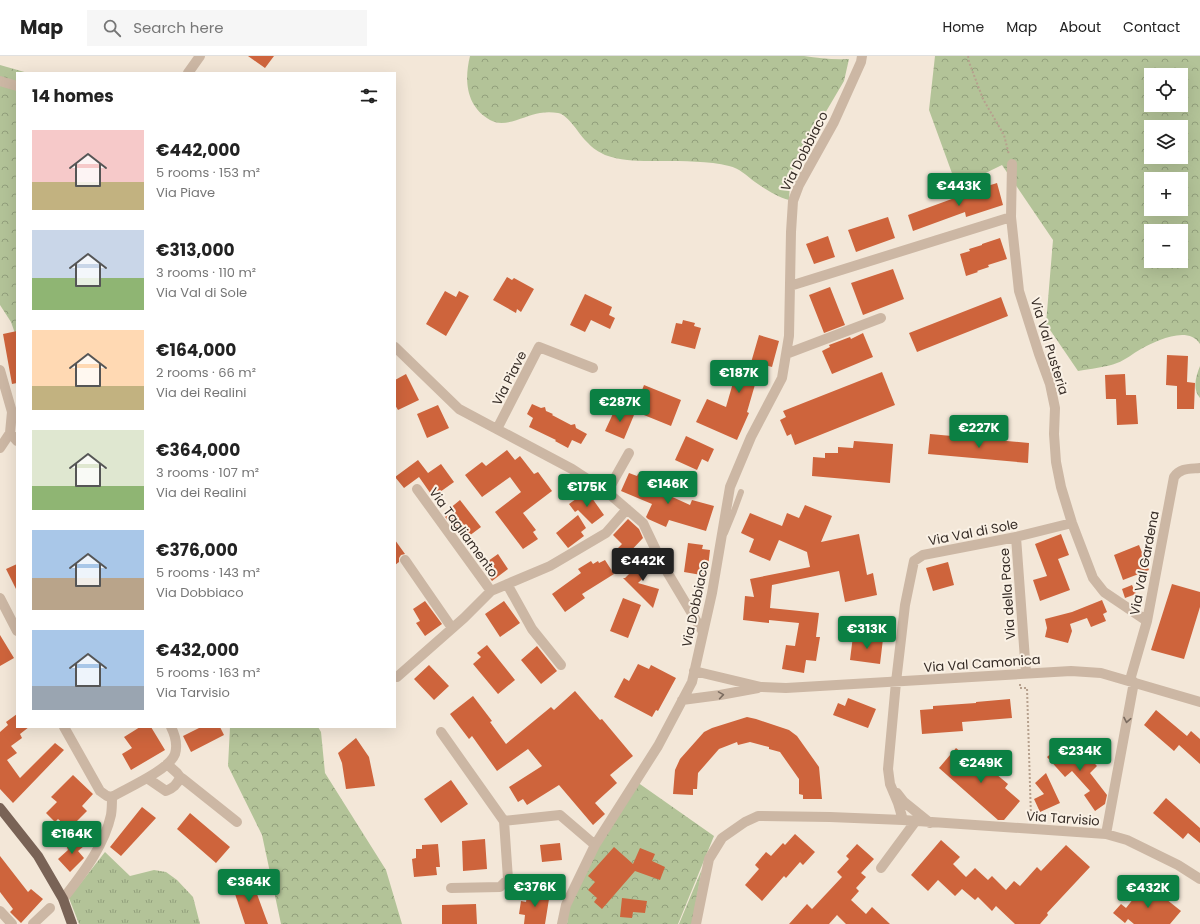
<!DOCTYPE html>
<html lang="en">
<head>
<meta charset="utf-8">
<style>
  :root { --surface:#fff; --page:#f6f6f6; --text:#222; --muted:#767676; --line:#e0e0e0; --accent:#0b8043 }
  body { margin:0; font-family:Poppins,sans-serif; background:var(--page); color:var(--text); height:100vh; display:flex; flex-direction:column; font-size:15px; white-space:nowrap }
  * { box-sizing:border-box; margin:0 }
  p { font-size:13px; color:var(--muted) }
  .icon { flex:none; width:22px; height:22px; fill:none; stroke:currentColor; stroke-width:2; stroke-linecap:round; stroke-linejoin:round }
  .map { position:relative; flex:1; overflow:hidden }
  .drawer { position:absolute; left:16px; top:16px; width:380px; height:656px; display:flex; flex-direction:column; background:var(--surface); border-radius:0px; box-shadow:0 4px 16px #0002 }
  .drawer>* { flex:none }
  .buttons { position:absolute; left:1144px; top:12px; display:grid; gap:8px }
  .buttons a { display:grid; place-items:center; width:44px; height:44px; border-radius:0px; background:var(--surface); box-shadow:0 4px 16px #0002; font-size:20px }
  .price { position:absolute; translate:-50% -34px; padding:0 9px; border-radius:4px; background:var(--accent); color:#fff; font-size:13px; line-height:26px; filter:drop-shadow(0 1px 2px #0008) }
  .price::after { content:''; position:absolute; left:50%; top:24px; width:12px; height:9px; margin-left:-6px; background:inherit; clip-path:polygon(0 0,100% 0,50% 100%) }
  .price.on { background:#222; color:#fff }
  ul { padding:0; list-style:none }
  li { display:flex; align-items:center; gap:12px; height:100px; padding:0 16px }
  li span { display:grid; place-items:center; flex:none; width:112px; height:80px; border-radius:0px; color:#555 }
  li>.icon { margin-inline-start:auto }
  span .icon { width:48px; height:48px; fill:#fffc; stroke-width:1 }
  li b { font-size:17px }
  h2 { display:flex; justify-content:space-between; align-items:center; height:48px; padding:0 16px; font-size:17px }
  header { display:flex; align-items:center; gap:24px; box-sizing:border-box; height:56px; padding:0 20px; background:var(--surface); border-bottom:1px solid var(--line) }
  header strong { font-size:19px }
  nav { display:flex; gap:22px; margin-inline-start:auto; font-size:14px }
  .search { width:280px; height:36px; background:var(--page); display:flex; align-items:center; gap:10px; box-sizing:border-box; padding:0 14px; border-radius:0px; color:var(--muted); font-size:15px }
  .map>svg:first-child { display:block }
  .grass { fill:url(#grass-tufts) }
  .forest { fill:url(#forest-crowns); fill-rule:evenodd }
  .building { fill:#ce643c }
  .lines { fill:none; stroke-linecap:round; stroke-linejoin:round }
  .path { stroke:#b7a18e; stroke-width:2; stroke-dasharray:2 2; stroke-linecap:butt }
  .service { stroke:#ccb7a4; stroke-width:6 }
  .minor { stroke:#ccb7a4; stroke-width:10 }
  .primary { stroke:#796356; stroke-width:10 }
  .oneway { stroke:#7a6b5f }
  .labels { text-anchor:middle; stroke-width:4; stroke-linejoin:round; paint-order:stroke }
  .street-label { font-size:13px; fill:#362c26; stroke:#faf1e5 }
</style>
</head>
<body>
<header>
<strong>Map</strong>
<div class="search"><svg class="icon" aria-label="search" viewBox="0 0 24 24"><circle cx="10" cy="10" r="6"/><path d="M15 15l6 6"/></svg>Search here</div>
<nav><a>Home</a><a>Map</a><a>About</a><a>Contact</a></nav>
</header>
<div class="map">
<svg width="1200" height="868" viewBox="0 0 1200 868">
  <defs>
    <pattern id="grass-tufts" width="24" height="20" patternUnits="userSpaceOnUse"><rect width="24" height="20" fill="#b3c398"/><path d="M3 7l-1-3M5 7V3M7 7l1-3M15 17l-1-3M17 17v-4M19 17l1-3" fill="none" stroke="#929f7c"/></pattern>
    <pattern id="forest-crowns" width="20" height="18" patternUnits="userSpaceOnUse"><rect width="20" height="18" fill="#b3c398"/><path d="M2 6a3 3 0 1 1 6 0M12 15a3 3 0 1 1 6 0" fill="none" stroke="#929f7c"/></pattern>
  </defs>
  <rect width="100%" height="100%" fill="#f3e7d8"/>
  <!-- grass -->
  <path class="grass" d="M 105,796 L 130,820 L 154,814 L 166,816 L 177,824 L 193,841 L 200,868 L 79,868 L 69,842 Z"/>
  <!-- forest -->
  <path class="forest" d="M 470,0 L 804,0 C 819,2 833,4 849,3 L 844,25 L 794,110 L 790,127 L 789,144 C 777,141 765,133 755,126 C 747,120 739,112 729,110 C 709,105 683,105 662,105 C 643,105 624,106 605,99 C 599,96 592,92 588,87 C 579,79 569,59 558,57 C 552,56 546,56 540,57 C 525,59 505,73 490,64 C 466,50 464,25 470,0 Z
    M 935,0 L 1200,0 L 1200,288 C 1188,269 1156,285 1141,293 C 1133,297 1126,304 1117,307 C 1107,311 1089,313 1078,315 L 1046,268 L 1053,184 L 1002,109 L 957,131 L 929,54 ZM 1151,19 L 1181,19 L 1181,49 L 1151,49 ZM 1151,71 L 1181,71 L 1181,101 L 1151,101 ZM 1151,123 L 1181,123 L 1181,153 L 1151,153 ZM 1151,175 L 1181,175 L 1181,205 L 1151,205 Z
    M 0,9 L 28,17 L 17,17 L 17,283 L 11,266 L 0,249 Z
    M 1200,310 L 1200,342 C 1192,333 1196,320 1200,310 Z
    M 230,671 L 318,671 L 321,676 L 325,717 L 386,814 L 402,868 L 281,868 L 262,779 L 228,710 Z
    M 637,726 L 714,780 L 678,868 L 567,868 L 569,851 L 596,790 Z
    M 702,813 L 692,868 L 679,868 Z"/>
  <!-- building -->
  <path class="building" d="M 248,0 L 274,0 L 265,12 Z
    M 997,127 L 1003,149 L 966,161 L 965,156 L 913,175 L 908,159 L 960,140 L 959,139 Z
    M 888,161 L 895,182 L 856,196 L 848,174 Z
    M 828,180 L 835,201 L 814,208 L 806,188 Z
    M 1000,182 L 1007,203 L 988,209 L 989,211 L 977,215 L 978,216 L 966,220 L 960,198 L 970,195 L 969,193 L 982,189 L 982,188 Z
    M 893,213 L 904,243 L 863,259 L 851,227 Z
    M 507,221 L 512,224 L 514,222 L 534,233 L 521,256 L 517,253 L 516,257 L 493,244 Z
    M 830,231 L 845,269 L 824,277 L 809,239 Z
    M 445,235 L 456,241 L 459,235 L 469,240 L 446,280 L 426,268 Z
    M 585,238 L 612,251 L 609,259 L 615,262 L 610,273 L 591,264 L 585,276 L 570,269 Z
    M 1001,241 L 1008,260 L 917,296 L 909,277 Z
    M 683,264 L 695,267 L 694,270 L 701,272 L 695,293 L 671,287 L 676,267 L 682,268 Z
    M 17,275 L 17,327 L 12,328 L 3,278 Z
    M 863,277 L 873,301 L 832,318 L 822,295 L 830,291 L 829,289 L 850,281 L 851,283 Z
    M 759,279 L 779,285 L 772,311 L 761,308 L 747,356 L 749,357 L 737,384 L 696,366 L 707,343 L 726,351 L 737,313 L 748,317 Z
    M 1167,299 L 1188,300 L 1187,326 L 1195,327 L 1194,353 L 1177,353 L 1177,330 L 1166,329 Z
    M 882,316 L 895,349 L 795,389 L 791,378 L 787,380 L 780,364 L 786,361 L 783,355 Z
    M 406,318 L 419,344 L 398,354 L 395,349 L 395,324 Z
    M 1125,318 L 1126,339 L 1136,339 L 1138,368 L 1117,369 L 1116,343 L 1106,343 L 1105,319 Z
    M 644,329 L 681,344 L 671,370 L 634,355 Z
    M 532,348 L 541,352 L 545,351 L 546,355 L 553,358 L 552,359 L 571,369 L 575,368 L 576,372 L 587,378 L 581,388 L 572,384 L 568,392 L 555,385 L 556,384 L 529,371 L 533,362 L 527,358 Z
    M 438,349 L 449,372 L 427,382 L 417,358 Z
    M 616,351 L 634,359 L 624,383 L 605,375 Z
    M 930,378 L 1029,387 L 1028,407 L 928,398 Z
    M 686,380 L 714,393 L 708,406 L 702,403 L 697,414 L 675,404 Z
    M 854,385 L 893,388 L 890,427 L 812,420 L 813,401 L 825,402 L 825,397 L 838,397 L 838,391 L 853,392 Z
    M 507,394 L 515,404 L 520,400 L 534,418 L 538,416 L 552,435 L 523,457 L 536,474 L 533,476 L 538,483 L 523,493 L 495,456 L 521,436 L 510,421 L 482,441 L 465,419 L 482,406 L 486,410 Z
    M 418,404 L 428,417 L 441,408 L 454,426 L 433,441 L 419,421 L 404,432 L 395,421 Z
    M 629,417 L 637,420 L 638,418 L 649,422 L 646,429 L 690,449 L 692,444 L 714,450 L 706,475 L 669,464 L 666,471 L 648,463 L 646,461 L 652,448 L 621,435 Z
    M 587,435 L 604,459 L 592,468 L 578,454 L 575,456 L 569,448 Z
    M 460,444 L 481,471 L 469,480 L 464,474 L 458,479 L 443,458 Z
    M 805,449 L 832,460 L 821,486 L 859,478 L 867,519 L 873,517 L 877,539 L 845,546 L 839,515 L 772,529 L 770,552 L 819,557 L 816,581 L 820,581 L 816,605 L 806,604 L 804,617 L 782,613 L 786,589 L 795,590 L 799,567 L 769,564 L 769,567 L 743,564 L 745,540 L 754,541 L 750,523 L 810,511 L 807,496 L 779,484 L 770,505 L 749,496 L 754,483 L 741,477 L 750,457 L 782,470 L 787,457 L 799,462 Z
    M 578,459 L 586,472 L 581,476 L 584,480 L 568,492 L 556,477 Z
    M 628,463 L 639,473 L 643,482 L 625,501 L 617,493 L 622,488 L 613,479 Z
    M 1061,478 L 1069,499 L 1058,503 L 1070,534 L 1040,545 L 1033,524 L 1047,520 L 1035,488 Z
    M 395,484 L 405,498 L 401,499 L 399,502 L 399,506 L 395,509 Z
    M 688,487 L 703,489 L 702,493 L 710,494 L 707,520 L 684,516 Z
    M 1139,489 L 1149,514 L 1123,524 L 1114,499 Z
    M 498,498 L 508,513 L 492,525 L 481,510 Z
    M 647,503 L 655,511 L 638,527 L 659,533 L 653,552 L 623,522 L 625,522 L 640,507 L 642,509 Z
    M 605,504 L 614,518 L 582,538 L 585,542 L 565,556 L 552,538 L 581,517 L 578,513 L 591,505 L 593,508 L 598,505 L 599,507 Z
    M 948,506 L 954,529 L 933,535 L 926,512 Z
    M 17,508 L 17,535 L 6,513 Z
    M 1172,528 L 1200,536 L 1200,551 L 1184,603 L 1151,594 Z
    M 1132,529 L 1136,538 L 1125,542 L 1122,533 Z
    M 623,542 L 641,549 L 628,582 L 610,575 Z
    M 1102,544 L 1107,556 L 1103,558 L 1106,565 L 1091,571 L 1087,562 L 1070,568 L 1072,575 L 1068,587 L 1045,581 L 1047,572 L 1045,563 L 1072,556 Z
    M 425,545 L 442,568 L 425,580 L 416,567 L 420,565 L 413,553 Z
    M 504,545 L 520,567 L 500,581 L 485,558 Z
    M 0,579 L 14,602 L 0,610 Z
    M 853,580 L 883,583 L 880,608 L 850,604 Z
    M 487,589 L 515,624 L 498,638 L 473,608 L 481,601 L 477,597 Z
    M 537,590 L 557,615 L 541,628 L 521,604 Z
    M 638,608 L 649,613 L 651,609 L 676,622 L 658,655 L 656,654 L 652,661 L 614,641 L 624,622 L 629,625 Z
    M 429,609 L 449,630 L 434,644 L 414,623 Z
    M 575,635 L 600,664 L 602,663 L 633,700 L 610,719 L 617,727 L 595,747 L 605,758 L 593,769 L 559,729 L 527,749 L 523,743 L 518,746 L 509,731 L 542,710 L 528,693 L 497,715 L 472,680 L 469,683 L 450,658 L 473,640 L 492,665 L 490,666 L 506,688 L 551,651 L 554,654 Z
    M 848,642 L 876,653 L 868,672 L 833,659 L 838,647 L 845,650 Z
    M 1010,643 L 1012,662 L 962,666 L 963,675 L 922,678 L 920,654 L 933,653 L 933,650 L 976,647 L 976,646 Z
    M 1156,654 L 1187,680 L 1191,675 L 1200,683 L 1200,708 L 1179,689 L 1174,695 L 1144,669 Z
    M 17,658 L 17,671 L 29,671 L 20,678 L 22,682 L 11,690 L 17,697 L 7,704 L 20,722 L 55,687 L 64,694 L 13,747 L 0,733 L 0,676 L 8,669 L 6,666 Z
    M 747,661 L 756,663 L 789,674 L 797,680 L 819,711 L 822,743 L 803,743 L 803,739 L 799,738 L 799,723 L 780,696 L 769,693 L 769,691 L 750,686 L 738,689 L 737,686 L 719,693 L 698,717 L 697,733 L 693,733 L 693,739 L 673,738 L 675,714 L 680,703 L 704,676 L 712,672 Z
    M 140,671 L 151,671 L 165,694 L 131,714 L 122,698 L 132,692 L 124,681 Z
    M 201,671 L 220,671 L 224,679 L 191,696 L 183,680 Z
    M 356,682 L 369,701 L 375,730 L 346,733 L 342,707 L 338,697 Z
    M 1063,687 L 1072,697 L 1079,691 L 1097,710 L 1090,717 L 1107,739 L 1105,748 L 1095,755 L 1084,739 L 1090,735 L 1072,715 L 1065,721 L 1047,701 Z
    M 956,692 L 974,707 L 977,702 L 1008,728 L 1005,732 L 1020,745 L 1004,764 L 998,764 L 939,712 Z
    M 1046,717 L 1060,747 L 1040,756 L 1034,743 L 1044,738 L 1035,727 Z
    M 73,719 L 93,738 L 82,750 L 87,755 L 69,773 L 58,763 L 55,766 L 46,757 L 57,746 L 51,741 Z
    M 451,724 L 468,748 L 441,767 L 424,743 Z
    M 1166,742 L 1200,772 L 1200,787 L 1188,777 L 1183,783 L 1153,757 Z
    M 142,751 L 156,762 L 121,800 L 110,791 Z
    M 190,757 L 230,791 L 216,807 L 177,773 Z
    M 795,778 L 815,796 L 803,809 L 800,806 L 786,822 L 784,820 L 762,845 L 745,829 L 759,813 L 755,809 L 766,796 L 771,800 L 783,787 L 785,789 Z
    M 76,781 L 84,790 L 78,795 L 84,802 L 70,816 L 58,803 L 68,794 L 66,789 Z
    M 485,783 L 487,813 L 463,815 L 462,785 Z
    M 941,784 L 960,801 L 953,808 L 966,821 L 975,812 L 988,824 L 992,820 L 1006,834 L 1014,825 L 1020,830 L 1037,811 L 1041,815 L 1066,789 L 1090,811 L 1047,857 L 1048,859 L 1040,868 L 1015,868 L 996,850 L 992,855 L 978,841 L 975,844 L 962,833 L 955,840 L 938,824 L 928,835 L 911,819 Z
    M 560,787 L 562,804 L 542,806 L 540,789 Z
    M 438,788 L 440,811 L 436,811 L 437,819 L 414,821 L 412,803 L 416,802 L 416,793 L 422,793 L 422,789 Z
    M 857,788 L 874,803 L 861,817 L 866,821 L 856,832 L 859,835 L 851,844 L 866,858 L 872,851 L 890,868 L 846,868 L 837,859 L 829,868 L 789,868 L 807,848 L 812,853 L 842,821 L 837,816 L 849,803 L 846,800 Z
    M 614,791 L 633,808 L 640,792 L 655,798 L 652,805 L 665,811 L 660,824 L 635,815 L 602,853 L 594,846 L 597,842 L 588,834 L 595,826 L 588,820 Z
    M 0,800 L 28,836 L 31,833 L 43,843 L 21,867 L 10,856 L 13,853 L 0,836 Z
    M 251,822 L 268,868 L 245,868 L 232,829 Z
    M 1146,827 L 1181,855 L 1170,868 L 1134,868 L 1128,863 L 1125,867 L 1113,857 L 1121,848 L 1126,852 Z
    M 528,834 L 546,837 L 545,842 L 549,843 L 545,868 L 524,868 L 525,859 L 519,858 L 521,845 L 526,846 Z
    M 622,842 L 647,845 L 645,857 L 633,856 L 632,862 L 620,861 Z
    M 476,848 L 477,868 L 442,868 L 442,849 Z"/>
  <g class="lines">
    <!-- path -->
    <path class="path" d="M 968,0 L 969,6 L 983,43 L 1004,79 L 1009,99
      M 1020,628 L 1020,632 L 1027,632 L 1031,762"/>
    <!-- service -->
    <path class="service" d="M 725,477 L 734,455 L 741,436"/>
    <!-- minor -->
    <path class="minor" d="M 188,17 L 200,0
      M 0,25 L 17,30
      M 1012,108 L 1011,161 L 1019,235 L 1039,298 L 1050,328 L 1055,352 L 1054,378 L 1056,406 L 1061,431 L 1072,467 L 1093,522 L 1104,536 L 1147,565
      M 790,230 L 1011,161
      M 395,291 L 459,353 L 572,413 L 607,436 L 643,467 L 663,509 L 703,576
      M 786,298 L 881,262
      M 0,314 L 12,356 L 10,377 L 0,392
      M 497,373 L 539,291 L 593,312
      M 10,377 L 17,385
      M 417,433 L 491,535
      M 607,436 L 629,397
      M 1016,481 L 1026,617
      M 405,504 L 452,572
      M 507,528 L 532,573 L 561,609
      M 0,542 L 17,575
      M 694,615 L 761,631 L 786,632 L 1071,615 L 1101,617 L 1200,646
      M 397,621 L 464,562 L 491,535 L 550,510 L 606,477 L 627,453
      M 1130,624 L 1147,565 L 1174,421 C 1180,412 1189,413 1200,412
      M 682,644 L 720,639 L 758,632
      M 64,671 L 100,735 L 107,740 L 112,741
      M 441,676 L 504,765 L 508,823 L 500,831 L 451,832
      M 180,721 L 183,723 L 237,766
      M 147,722 L 166,735 C 173,732 177,729 180,721 L 177,717 L 167,708
      M 897,737 L 904,746 L 930,767
      M 112,741 C 127,732 169,714 175,698 C 178,688 175,679 171,671
      M 903,764 L 898,747 L 890,728 L 888,713 L 896,626 L 905,549 L 914,505 L 923,499 L 1016,481 L 1072,467
      M 504,765 L 560,759 L 595,789
      M 1106,778 L 1134,626
      M 881,812 L 915,766
      M 63,843 C 82,818 104,791 111,759 C 112,753 112,747 112,741
      M 0,855 L 12,868
      M 33,868 L 50,852
      M 562,868 L 566,849 L 595,789 L 658,690 L 692,626 L 712,537 L 730,431 L 751,381 L 782,322 L 789,280 L 791,176 L 793,145 L 799,129 L 834,66 L 861,6 L 862,0
      M 696,868 L 709,803 L 722,782 L 745,766 L 758,760 L 830,761 L 903,764 L 1106,778 L 1127,784 L 1178,809 L 1200,823"/>
    <!-- primary -->
    <path class="primary" d="M 0,752 L 38,800 L 63,843 L 72,868"/>
  </g>
  <!-- one-way arrows -->
  <defs><path id="oneway-chevron" d="M-2-3.5L2.5 0L-2 3.5" fill="none" stroke-width="1.6" stroke-linecap="round" stroke-linejoin="round"/></defs>
  <g class="oneway">
    <use href="#oneway-chevron" transform="translate(721 639) rotate(-9)"/>
    <use href="#oneway-chevron" transform="translate(1127 664) rotate(101)"/>
  </g>
  <g class="labels">
    <!-- street labels -->
    <g class="street-label">
      <text transform="translate(804 95) rotate(-63)" y="5">Via Dobbiaco</text>
      <text transform="translate(1050 290) rotate(73)" y="5">Via Val Pusteria</text>
      <text transform="translate(509 322) rotate(-63)" y="5">Via Piave</text>
      <text transform="translate(464 476) rotate(54)" y="5">Via Tagliamento</text>
      <text transform="translate(973 476) rotate(-11)" y="5">Via Val di Sole</text>
      <text transform="translate(1144 507) rotate(-79)" y="5">Via Val Gardena</text>
      <text transform="translate(1007 538) rotate(-94)" y="5">Via della Pace</text>
      <text transform="translate(695 548) rotate(-78)" y="5">Via Dobbiaco</text>
      <text transform="translate(982 607) rotate(-4)" y="5">Via Val Camonica</text>
      <text transform="translate(1063 762) rotate(4)" y="5">Via Tarvisio</text>
    </g>
  </g>
</svg>
<div class="buttons">
<a><svg class="icon" aria-label="locate" viewBox="0 0 24 24"><circle cx="12" cy="12" r="6"/><path d="M12 2v4M12 18v4M2 12h4M18 12h4"/></svg></a>
<a><svg class="icon" aria-label="layers" viewBox="0 0 24 24"><path d="M12 4l9 5-9 5-9-5zM3 14l9 5 9-5"/></svg></a>
<a>+</a>
<a>−</a>
</div>
<b class="price" style="left:959px;top:151px">€443K</b>
<b class="price" style="left:739px;top:338px">€187K</b>
<b class="price" style="left:620px;top:367px">€287K</b>
<b class="price" style="left:979px;top:393px">€227K</b>
<b class="price" style="left:668px;top:449px">€146K</b>
<b class="price" style="left:587px;top:452px">€175K</b>
<b class="price on" style="left:643px;top:526px">€442K</b>
<b class="price" style="left:867px;top:594px">€313K</b>
<b class="price" style="left:1080px;top:716px">€234K</b>
<b class="price" style="left:981px;top:728px">€249K</b>
<b class="price" style="left:72px;top:799px">€164K</b>
<b class="price" style="left:249px;top:847px">€364K</b>
<b class="price" style="left:535px;top:852px">€376K</b>
<b class="price" style="left:1148px;top:853px">€432K</b>
<section class="drawer">
<h2>14 homes<svg class="icon" aria-label="filters" viewBox="0 0 24 24"><path d="M4 7h16M4 17h16"/><circle cx="9" cy="7" r="2"/><circle cx="15" cy="17" r="2"/></svg></h2>
<ul>
<li><span style="background:linear-gradient(#f6c9c9 65%,#c2b280 0)"><svg class="icon" aria-label="home" viewBox="0 0 24 24"><path d="M3 11l9-7 9 7M6 9v11h12V9"/></svg></span><div><b>€442,000</b><p>5 rooms · 153 m²</p><p>Via Piave</p></div></li>
<li><span style="background:linear-gradient(#c9d6e8 60%,#8fb573 0)"><svg class="icon" aria-label="home" viewBox="0 0 24 24"><path d="M3 11l9-7 9 7M6 9v11h12V9"/></svg></span><div><b>€313,000</b><p>3 rooms · 110 m²</p><p>Via Val di Sole</p></div></li>
<li><span style="background:linear-gradient(#ffd9b3 70%,#c2b280 0)"><svg class="icon" aria-label="home" viewBox="0 0 24 24"><path d="M3 11l9-7 9 7M6 9v11h12V9"/></svg></span><div><b>€164,000</b><p>2 rooms · 66 m²</p><p>Via dei Realini</p></div></li>
<li><span style="background:linear-gradient(#dfe7d0 70%,#8fb573 0)"><svg class="icon" aria-label="home" viewBox="0 0 24 24"><path d="M3 11l9-7 9 7M6 9v11h12V9"/></svg></span><div><b>€364,000</b><p>3 rooms · 107 m²</p><p>Via dei Realini</p></div></li>
<li><span style="background:linear-gradient(#a9c7e8 60%,#b9a48a 0)"><svg class="icon" aria-label="home" viewBox="0 0 24 24"><path d="M3 11l9-7 9 7M6 9v11h12V9"/></svg></span><div><b>€376,000</b><p>5 rooms · 143 m²</p><p>Via Dobbiaco</p></div></li>
<li><span style="background:linear-gradient(#a9c7e8 70%,#9aa5b1 0)"><svg class="icon" aria-label="home" viewBox="0 0 24 24"><path d="M3 11l9-7 9 7M6 9v11h12V9"/></svg></span><div><b>€432,000</b><p>5 rooms · 163 m²</p><p>Via Tarvisio</p></div></li>
</ul>
</section>
</div>
</body>
</html>
